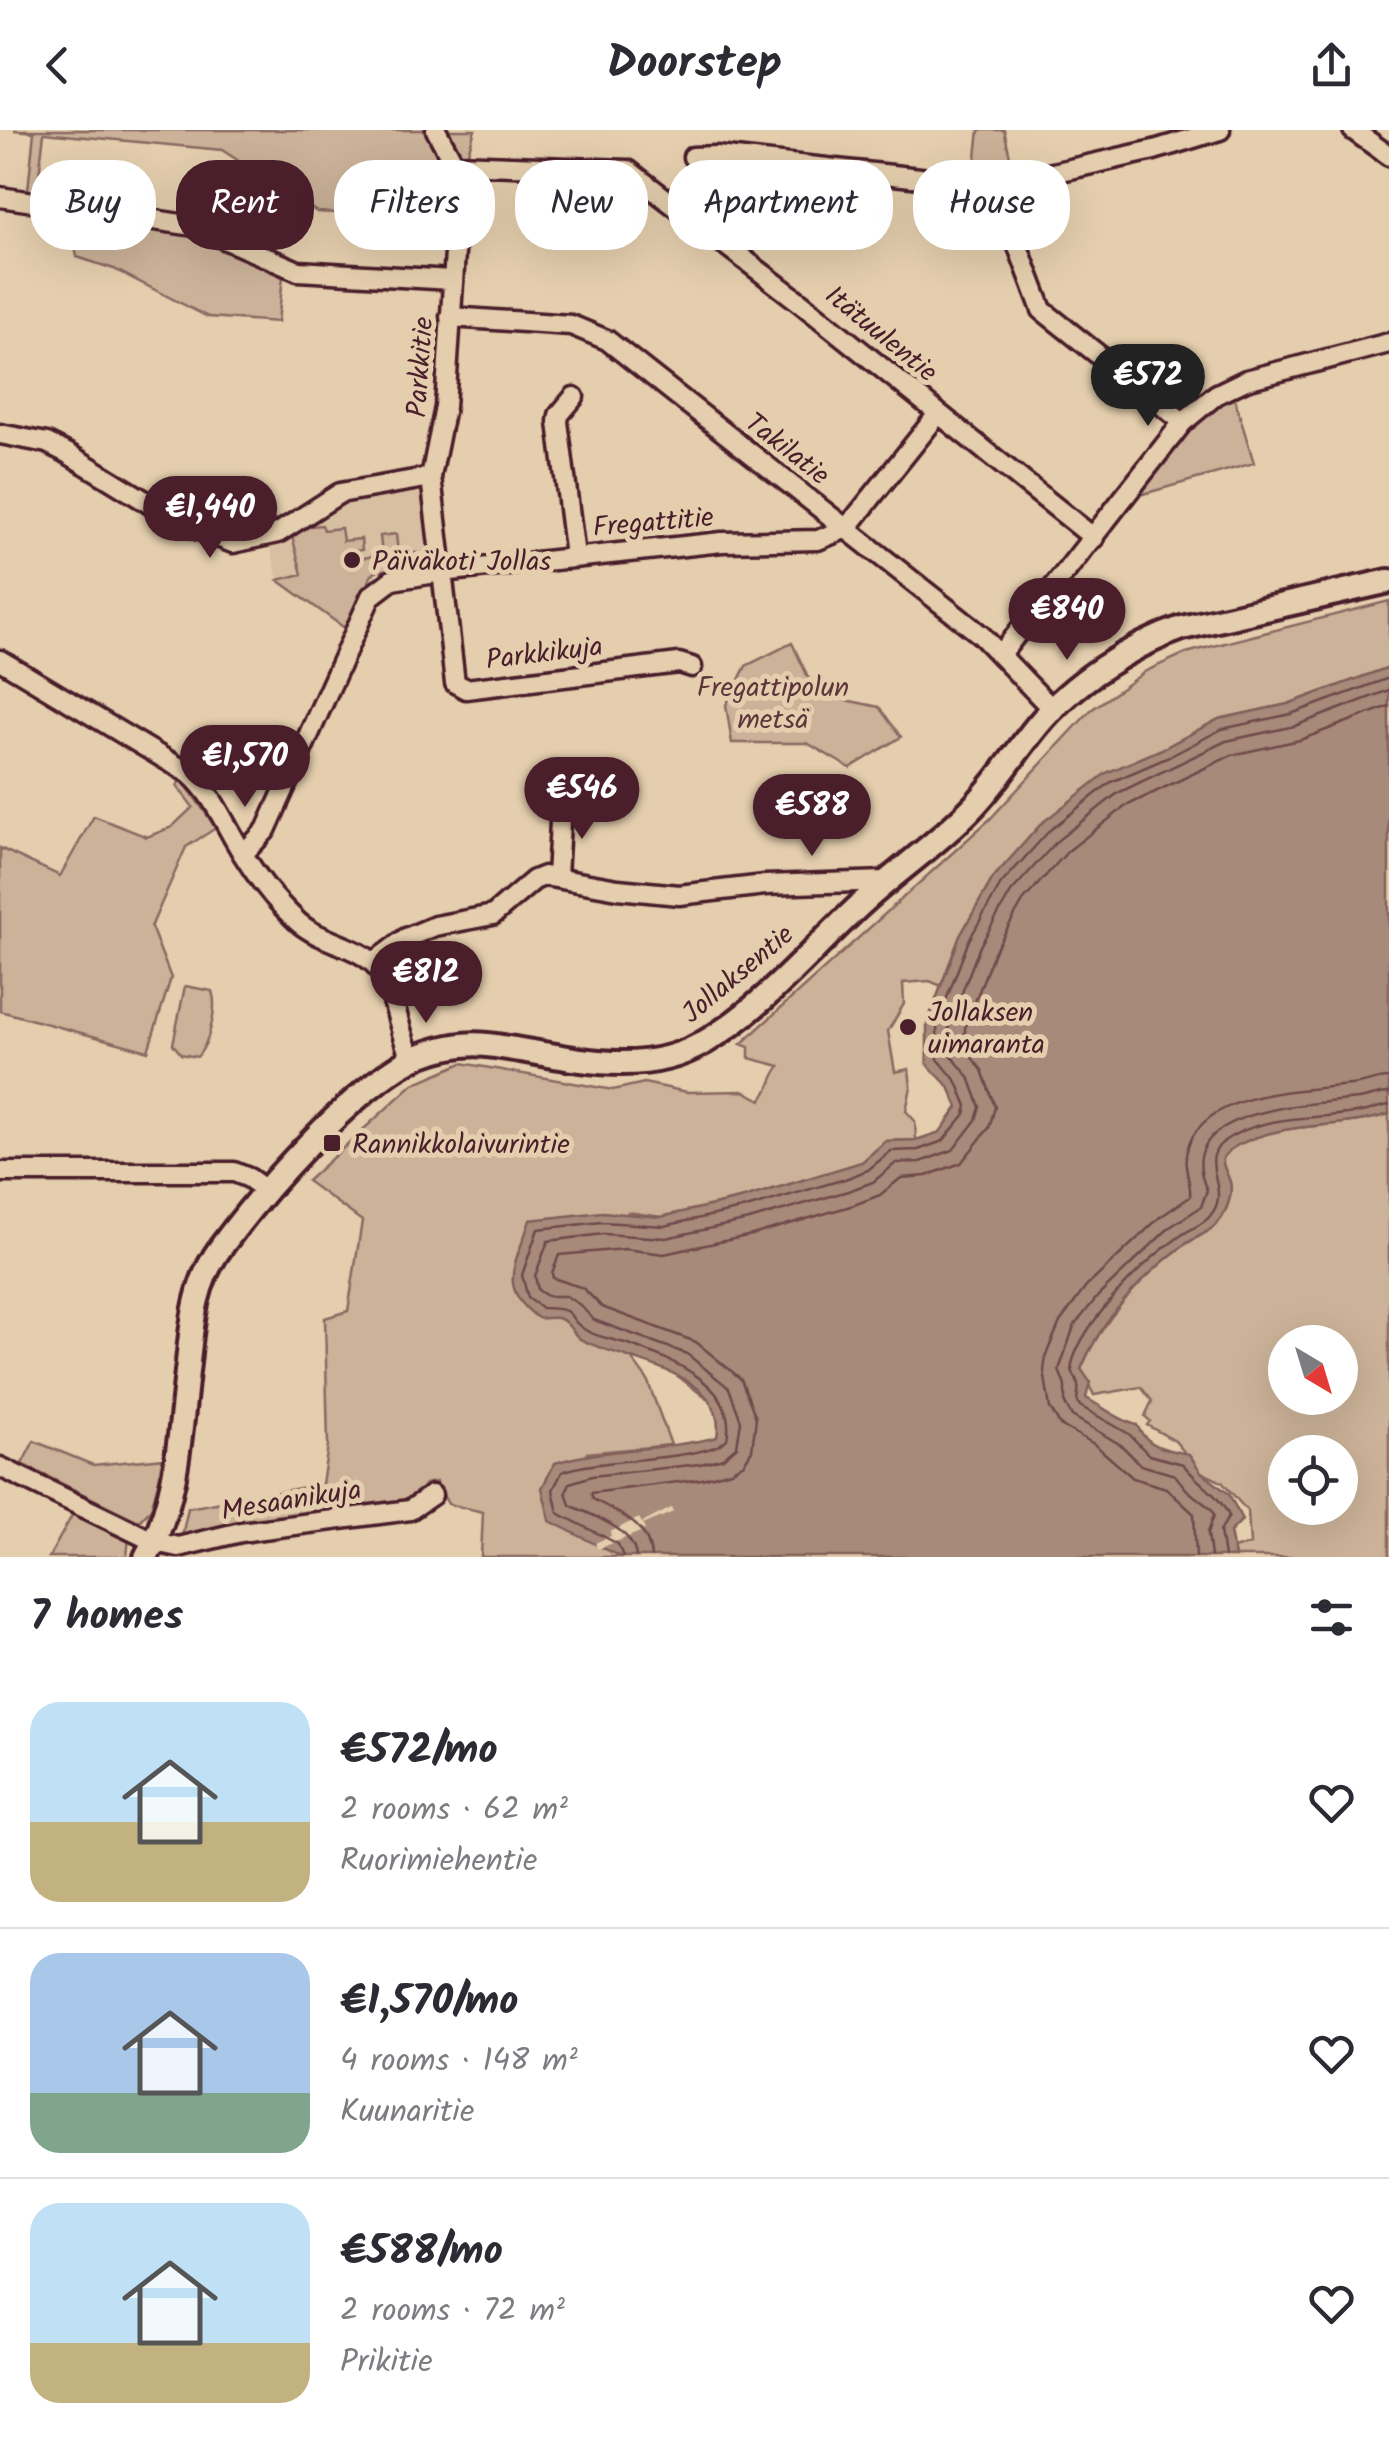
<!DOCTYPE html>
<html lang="en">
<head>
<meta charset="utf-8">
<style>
  :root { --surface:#fff; --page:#f2f2f3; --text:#2b2b33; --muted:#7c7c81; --line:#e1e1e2; --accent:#4a1f2b }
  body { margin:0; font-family:Kalam,sans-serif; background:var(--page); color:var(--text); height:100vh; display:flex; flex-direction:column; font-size:38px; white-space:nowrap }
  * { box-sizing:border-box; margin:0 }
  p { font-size:32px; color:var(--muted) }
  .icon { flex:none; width:55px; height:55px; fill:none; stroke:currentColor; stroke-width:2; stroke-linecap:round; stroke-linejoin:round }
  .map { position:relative; height:1427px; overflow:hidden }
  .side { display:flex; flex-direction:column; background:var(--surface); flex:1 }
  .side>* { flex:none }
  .hud { position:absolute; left:30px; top:30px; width:1330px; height:90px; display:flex; gap:20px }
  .needle { width:65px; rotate:142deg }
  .fabs { position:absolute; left:1268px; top:1195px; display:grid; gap:20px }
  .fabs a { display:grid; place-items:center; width:90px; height:90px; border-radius:50%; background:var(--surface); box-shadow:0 10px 40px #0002; font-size:50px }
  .price { position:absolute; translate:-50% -85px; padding:0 22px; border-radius:35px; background:var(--accent); color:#fff; font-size:32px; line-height:65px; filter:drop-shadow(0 2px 5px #0008) }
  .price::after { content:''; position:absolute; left:50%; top:60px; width:30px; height:22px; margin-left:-15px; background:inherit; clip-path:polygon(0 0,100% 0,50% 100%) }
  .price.selected { background:#222; color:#fff }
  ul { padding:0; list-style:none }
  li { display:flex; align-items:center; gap:30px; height:250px; padding:0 30px }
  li+li { border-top:2px solid var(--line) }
  li span { display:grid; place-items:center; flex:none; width:280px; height:200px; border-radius:30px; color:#555 }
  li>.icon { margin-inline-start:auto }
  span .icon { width:120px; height:120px; fill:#fffc; stroke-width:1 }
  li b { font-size:42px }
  h2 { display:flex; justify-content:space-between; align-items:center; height:120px; padding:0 30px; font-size:42px }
  .pill { padding:0 35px; border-radius:40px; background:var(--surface); box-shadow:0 10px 40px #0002; font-size:35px; line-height:90px }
  .pill.selected { background:var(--accent); color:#fff }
  header { display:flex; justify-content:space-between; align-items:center; height:130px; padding:0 30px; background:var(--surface); font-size:45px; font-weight:700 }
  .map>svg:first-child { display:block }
  .built { fill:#d7bfa2 }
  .green { fill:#cbb298; stroke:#8a6862; stroke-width:2.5; fill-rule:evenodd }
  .water { fill:#a88a7a; stroke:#825f5a; stroke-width:2.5 }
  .pier { fill:#e4cead }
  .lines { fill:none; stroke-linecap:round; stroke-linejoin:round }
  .shore { stroke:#704a4b; stroke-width:2.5 }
  .minor-casing { stroke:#4a1f2b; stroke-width:25 }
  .major-casing { stroke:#4a1f2b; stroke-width:30 }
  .minor { stroke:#e4cead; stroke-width:18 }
  .major { stroke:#e4cead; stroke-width:22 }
  .poi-dot { fill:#4a1f2b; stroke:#e4cead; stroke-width:4 }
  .labels { text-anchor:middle; stroke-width:10; stroke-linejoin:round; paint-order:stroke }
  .street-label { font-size:28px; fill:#4a1f2b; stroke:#e4cead }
  .poi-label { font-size:28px; fill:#4a1f2b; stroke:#e4cead; text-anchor:start }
  .park-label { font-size:28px; fill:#5d353b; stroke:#e4cead }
</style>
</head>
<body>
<header><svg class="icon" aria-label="back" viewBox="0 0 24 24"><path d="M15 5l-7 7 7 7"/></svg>Doorstep<svg class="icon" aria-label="share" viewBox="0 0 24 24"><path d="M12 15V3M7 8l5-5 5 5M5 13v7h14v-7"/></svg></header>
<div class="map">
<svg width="1389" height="1427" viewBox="0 0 1389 1427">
  <rect width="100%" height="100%" fill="#e4cead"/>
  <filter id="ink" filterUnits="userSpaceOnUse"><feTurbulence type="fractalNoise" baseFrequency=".01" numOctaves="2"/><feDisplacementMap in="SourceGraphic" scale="20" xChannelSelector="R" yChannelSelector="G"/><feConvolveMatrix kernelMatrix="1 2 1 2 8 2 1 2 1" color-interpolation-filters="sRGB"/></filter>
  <g filter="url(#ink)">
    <!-- built -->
    <path class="built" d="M 415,361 L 424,364 L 430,432 L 425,436 L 376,441 L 346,499 L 278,450 L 270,416 L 292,406 L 342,371 Z"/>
    <!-- green -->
    <path class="green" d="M 14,0 L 430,0 L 442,26 L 445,89 L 317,82 L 222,20 L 44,3 L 37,62 L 28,60 L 34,2 Z
      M 442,0 L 475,0 L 466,29 L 451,20 Z
      M 979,0 L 1004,0 L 1016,53 L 973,53 Z
      M 69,89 L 187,102 L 283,147 L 278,192 L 208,187 L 114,139 L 77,127 Z
      M 1233,264 L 1254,333 L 1136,366 C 1165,326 1190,289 1233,264 Z
      M 322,395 L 324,400 L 341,398 L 343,411 L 361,409 L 362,420 L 349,422 L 350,431 L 382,424 L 380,406 L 396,404 L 398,423 L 417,423 L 419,436 L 377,441 L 371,446 L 346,499 L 278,450 L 302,444 L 292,406 L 310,396 Z
      M 1389,471 L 1389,537 L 1288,574 L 1219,589 L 1164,618 L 1042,693 L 993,748 L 960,806 L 941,856 L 930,851 L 903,853 L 904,874 L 888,901 L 895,942 L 909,939 L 911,957 L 906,981 L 915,991 L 916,1010 L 886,1011 L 862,1032 L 744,1068 L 661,1087 L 628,1082 L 644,1214 L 711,1272 L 674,1243 L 629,1225 L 647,1249 L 671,1315 L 587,1323 L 568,1399 L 621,1427 L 481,1427 L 483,1382 L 448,1374 L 436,1352 L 425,1354 L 409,1375 L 181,1411 L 188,1378 L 322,1354 L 328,1316 L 325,1188 L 348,1181 L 362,1091 L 307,1051 L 413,954 L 462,933 L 613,960 L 644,953 L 687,962 L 744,961 L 761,970 C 771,960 770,947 780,936 L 749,928 L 749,917 L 741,914 L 990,689 L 1091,580 L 1146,541 L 1186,523 Z
      M 792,513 L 816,564 L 879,577 L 901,607 L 850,638 L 807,613 L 732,613 L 726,575 L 746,536 Z
      M 181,648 L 216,698 L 186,717 L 151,797 L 171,848 L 148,921 L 0,881 L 0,718 L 60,746 L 94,686 L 147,707 L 172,697 L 193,677 L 177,656 Z
      M 185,856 L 212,861 C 218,878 209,914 197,927 L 181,924 L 173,914 Z
      M 1389,984 L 1389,1427 L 1235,1427 L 1233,1419 L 1250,1414 L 1248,1382 L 1222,1352 L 1201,1342 L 1175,1311 L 1147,1295 L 1150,1291 L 1145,1286 L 1152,1271 L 1141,1257 L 1094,1265 L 1081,1239 C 1101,1190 1141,1147 1183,1116 C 1196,1107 1212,1102 1221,1089 C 1227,1080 1233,1063 1230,1052 C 1225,1036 1213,1028 1238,1015 C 1286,990 1340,1000 1389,984 ZM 1285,1212 L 1340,1212 L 1340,1268 L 1285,1268 ZM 1285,1322 L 1340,1322 L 1340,1378 L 1285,1378 Z
      M 34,1311 L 93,1335 L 165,1328 L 151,1379 L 139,1391 L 22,1334 Z
      M 74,1382 L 129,1407 L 127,1427 L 49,1427 Z"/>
    <!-- water -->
    <path class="water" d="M 1389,537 L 1389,984 C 1340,1000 1286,990 1238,1015 C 1213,1028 1225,1036 1230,1052 C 1233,1063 1227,1079 1221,1089 C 1212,1102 1196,1106 1184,1115 C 1141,1147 1101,1190 1081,1239 L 1090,1252 L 1086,1268 C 1103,1277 1120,1291 1137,1295 C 1146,1317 1168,1320 1189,1324 L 1201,1342 L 1229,1364 L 1242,1390 L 1230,1402 L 1235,1427 L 621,1427 L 550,1391 L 542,1358 L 555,1333 C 608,1317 664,1321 717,1307 C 729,1241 622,1231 582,1210 C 573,1206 570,1192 560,1189 C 555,1186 545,1189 538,1188 C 495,1156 517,1133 530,1090 L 602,1082 L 661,1087 L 744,1068 L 862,1032 L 886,1011 L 916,1010 L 940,1002 L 958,977 L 949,957 L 927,934 L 927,893 L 960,806 L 993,748 L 1042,693 L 1106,643 L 1164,618 L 1219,589 L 1288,574 Z"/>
    <!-- pier -->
    <path class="pier" d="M 671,1378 L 673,1382 L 643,1395 L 645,1400 L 598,1419 L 595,1413 L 611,1406 L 610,1402 L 639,1388 L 642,1393 Z"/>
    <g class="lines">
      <!-- shore -->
      <path class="shore" d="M 623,1427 L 618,1414 L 558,1383 L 553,1360 L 562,1342 C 599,1327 707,1332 727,1309 C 738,1255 672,1230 631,1215 C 618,1210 599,1208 587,1201 C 561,1186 583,1179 542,1178 L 528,1168 L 522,1145 L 538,1099 L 602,1092 L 664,1096 L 746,1078 L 845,1049 L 868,1040 L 891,1021 L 918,1020 L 943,1011 L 965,984 L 967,976 L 957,952 L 938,929 L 937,894 L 969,810 L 1001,754 L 1050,700 L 1111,652 L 1169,627 L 1222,599 L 1291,584 L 1389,548
        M 636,1427 C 633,1398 593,1386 570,1375 L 566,1362 L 570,1353 L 592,1346 L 700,1334 L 723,1328 L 737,1316 L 741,1291 L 729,1258 L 687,1224 L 594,1190 L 580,1175 L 566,1166 L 547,1166 L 538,1160 L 535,1146 L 548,1111 L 603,1104 L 666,1108 L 749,1090 L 848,1061 L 873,1052 L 896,1033 L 920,1032 L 953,1020 L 976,990 L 980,977 L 969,947 L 950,924 L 949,896 L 980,816 L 1011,762 L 1058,710 L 1118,663 L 1226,611 L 1295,596 L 1389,560
        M 651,1427 C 649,1393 619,1384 593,1369 L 591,1363 L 702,1349 L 731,1341 L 744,1333 L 752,1320 L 756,1288 L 741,1249 L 696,1212 L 602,1177 L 583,1158 L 553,1148 L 552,1143 L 559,1125 L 625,1119 L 664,1124 L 752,1105 L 854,1075 L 880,1065 L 901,1048 L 926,1046 L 961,1033 L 989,998 L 995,977 L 982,940 L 965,919 L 965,898 L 994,822 L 1023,771 L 1068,721 L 1126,676 L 1232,625 L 1300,610 L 1389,576
        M 1196,1427 L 1194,1384 L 1166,1358 L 1133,1348 L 1094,1314 L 1060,1295 L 1050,1278 L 1044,1241 L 1046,1225 L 1060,1192 L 1086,1157 L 1160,1087 L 1190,1067 C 1192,1049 1180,1036 1189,1014 C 1211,958 1310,961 1358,954 C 1369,952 1378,948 1389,948
        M 1211,1427 L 1208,1403 L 1214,1385 L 1211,1379 L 1187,1360 L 1175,1345 L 1141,1335 L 1121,1315 L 1072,1286 L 1065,1274 L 1065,1256 L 1059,1240 L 1074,1196 L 1098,1166 L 1170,1097 L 1201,1077 L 1207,1060 C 1168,978 1311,974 1358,969 C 1369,968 1378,963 1389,963
        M 1224,1427 L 1220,1401 L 1229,1386 C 1219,1364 1197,1353 1183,1334 L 1149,1325 L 1129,1304 L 1080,1276 C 1074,1267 1080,1265 1078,1255 C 1077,1246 1070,1244 1072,1234 C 1082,1193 1144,1131 1179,1107 C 1189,1099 1202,1096 1210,1086 C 1235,1057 1190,1029 1232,1006 C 1275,983 1322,990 1367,981 C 1375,979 1381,976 1389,975"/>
      <defs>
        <path id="minor" d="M 436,0 L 460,45 L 445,277 L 431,347 L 455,553 L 466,559 L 679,533 L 692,537
          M 1353,0 L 1389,26
          M 693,27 L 716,26 L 995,56 L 1154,20 L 1220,0
          M 456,34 L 628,40 L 801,173 L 1094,408
          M 995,56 L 1042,180 L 1183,292
          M 0,67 L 194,96 L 298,141 L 452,150
          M 450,187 L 571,195 L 607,210 L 981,505 L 1052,579
          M 574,267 L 559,285 L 558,292 L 575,426
          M 0,304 L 47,313 L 67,323 L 181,393 L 233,413 L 278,403 L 340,363 L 431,347
          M 1001,524 L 1183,292 L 1217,264 L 1246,250 L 1389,213
          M 0,530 L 190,644 C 210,662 220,684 233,707 C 250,738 272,768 298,792 C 320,812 360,816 377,837 C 395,858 398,903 412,930
          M 243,724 L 266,700 L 371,466 L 392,450 L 442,442 L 722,412 L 818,410 L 847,398 L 938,284
          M 557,747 L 561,674
          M 373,833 L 406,808 L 435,796 L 493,785 L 534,750 L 544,746 L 618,759 L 679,765 L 765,755 L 887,751
          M 0,1042 L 234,1042 L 249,1048 L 267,1061
          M 0,1337 L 155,1412 L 178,1417 L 241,1402 L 410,1380 L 432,1365"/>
        <path id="major" d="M 146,1427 C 179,1368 180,1299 188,1233 C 192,1191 195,1152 221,1117 C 263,1060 350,961 412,929 C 434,919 463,912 487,915 C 558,923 637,953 705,912 C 763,878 810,821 860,775 C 895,742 936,715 970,680 C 996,654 1015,623 1037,596 C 1073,552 1130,516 1182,498 L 1389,451"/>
      </defs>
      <!-- minor casing -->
      <use href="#minor" class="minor-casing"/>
      <!-- major casing -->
      <use href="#major" class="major-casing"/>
      <!-- minor -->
      <use href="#minor" class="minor"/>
      <!-- major -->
      <use href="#major" class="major"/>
    </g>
  </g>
  <!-- markers -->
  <g class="poi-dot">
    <circle cx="352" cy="430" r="10"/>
    <circle cx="908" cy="897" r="10"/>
    <rect x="322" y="1003" width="20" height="20" rx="5"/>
  </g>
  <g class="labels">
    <!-- street labels -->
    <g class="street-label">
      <text transform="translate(882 203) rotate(39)" y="10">Itätuulentie</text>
      <text transform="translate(419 237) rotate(-86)" y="10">Parkkitie</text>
      <text transform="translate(788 318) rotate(38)" y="10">Takilatie</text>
      <text transform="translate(653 391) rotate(-5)" y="10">Fregattitie</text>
      <text transform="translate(544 522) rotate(-7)" y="10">Parkkikuja</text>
      <text transform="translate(737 843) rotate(-40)" y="10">Jollaksentie</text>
      <text transform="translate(291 1369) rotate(-9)" y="10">Mesaanikuja</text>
    </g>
    <!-- poi labels -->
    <g class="poi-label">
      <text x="372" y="440">Päiväkoti Jollas</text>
      <text x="928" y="891">Jollaksen<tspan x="928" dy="32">uimaranta</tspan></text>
      <text x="352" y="1023">Rannikkolaivurintie</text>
    </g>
    <!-- park labels -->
    <g class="park-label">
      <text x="773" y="566">Fregattipolun<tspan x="773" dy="32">metsä</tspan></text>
    </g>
  </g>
</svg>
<div class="fabs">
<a><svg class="needle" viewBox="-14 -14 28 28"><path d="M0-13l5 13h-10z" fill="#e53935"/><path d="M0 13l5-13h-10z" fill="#7c7c81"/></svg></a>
<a><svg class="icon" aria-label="locate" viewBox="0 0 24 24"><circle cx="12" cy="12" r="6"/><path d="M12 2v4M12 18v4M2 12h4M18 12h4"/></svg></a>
</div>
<b class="price selected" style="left:1148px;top:299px">€572</b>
<b class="price" style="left:210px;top:431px">€1,440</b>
<b class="price" style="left:1067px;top:533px">€840</b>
<b class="price" style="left:245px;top:680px">€1,570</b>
<b class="price" style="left:582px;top:712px">€546</b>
<b class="price" style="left:812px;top:729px">€588</b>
<b class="price" style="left:426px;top:896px">€812</b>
<div class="hud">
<a class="pill">Buy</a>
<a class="pill selected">Rent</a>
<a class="pill">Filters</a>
<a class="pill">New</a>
<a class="pill">Apartment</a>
<a class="pill">House</a>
</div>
</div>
<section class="side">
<h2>7 homes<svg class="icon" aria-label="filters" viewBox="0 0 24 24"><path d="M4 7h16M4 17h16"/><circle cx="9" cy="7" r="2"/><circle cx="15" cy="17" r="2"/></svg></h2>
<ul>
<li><span style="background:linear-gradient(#bfe0f5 60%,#c2b280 0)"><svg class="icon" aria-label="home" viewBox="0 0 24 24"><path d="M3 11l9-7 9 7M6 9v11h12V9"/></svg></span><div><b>€572/mo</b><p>2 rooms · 62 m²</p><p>Ruorimiehentie</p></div><svg class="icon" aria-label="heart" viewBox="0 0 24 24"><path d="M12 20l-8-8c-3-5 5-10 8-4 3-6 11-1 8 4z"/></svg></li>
<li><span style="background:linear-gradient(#a9c7e8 70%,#7fa58c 0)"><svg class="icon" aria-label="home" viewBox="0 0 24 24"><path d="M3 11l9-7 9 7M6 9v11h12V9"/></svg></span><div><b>€1,570/mo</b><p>4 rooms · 148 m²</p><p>Kuunaritie</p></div><svg class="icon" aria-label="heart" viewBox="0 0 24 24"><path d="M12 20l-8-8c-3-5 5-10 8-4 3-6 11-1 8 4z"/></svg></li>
<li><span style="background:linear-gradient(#bfe0f5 70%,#c2b280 0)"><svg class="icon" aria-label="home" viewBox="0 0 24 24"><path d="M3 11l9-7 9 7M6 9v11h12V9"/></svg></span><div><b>€588/mo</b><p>2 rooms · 72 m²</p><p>Prikitie</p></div><svg class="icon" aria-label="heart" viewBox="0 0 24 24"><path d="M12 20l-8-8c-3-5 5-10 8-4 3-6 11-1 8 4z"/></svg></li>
</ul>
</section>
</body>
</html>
